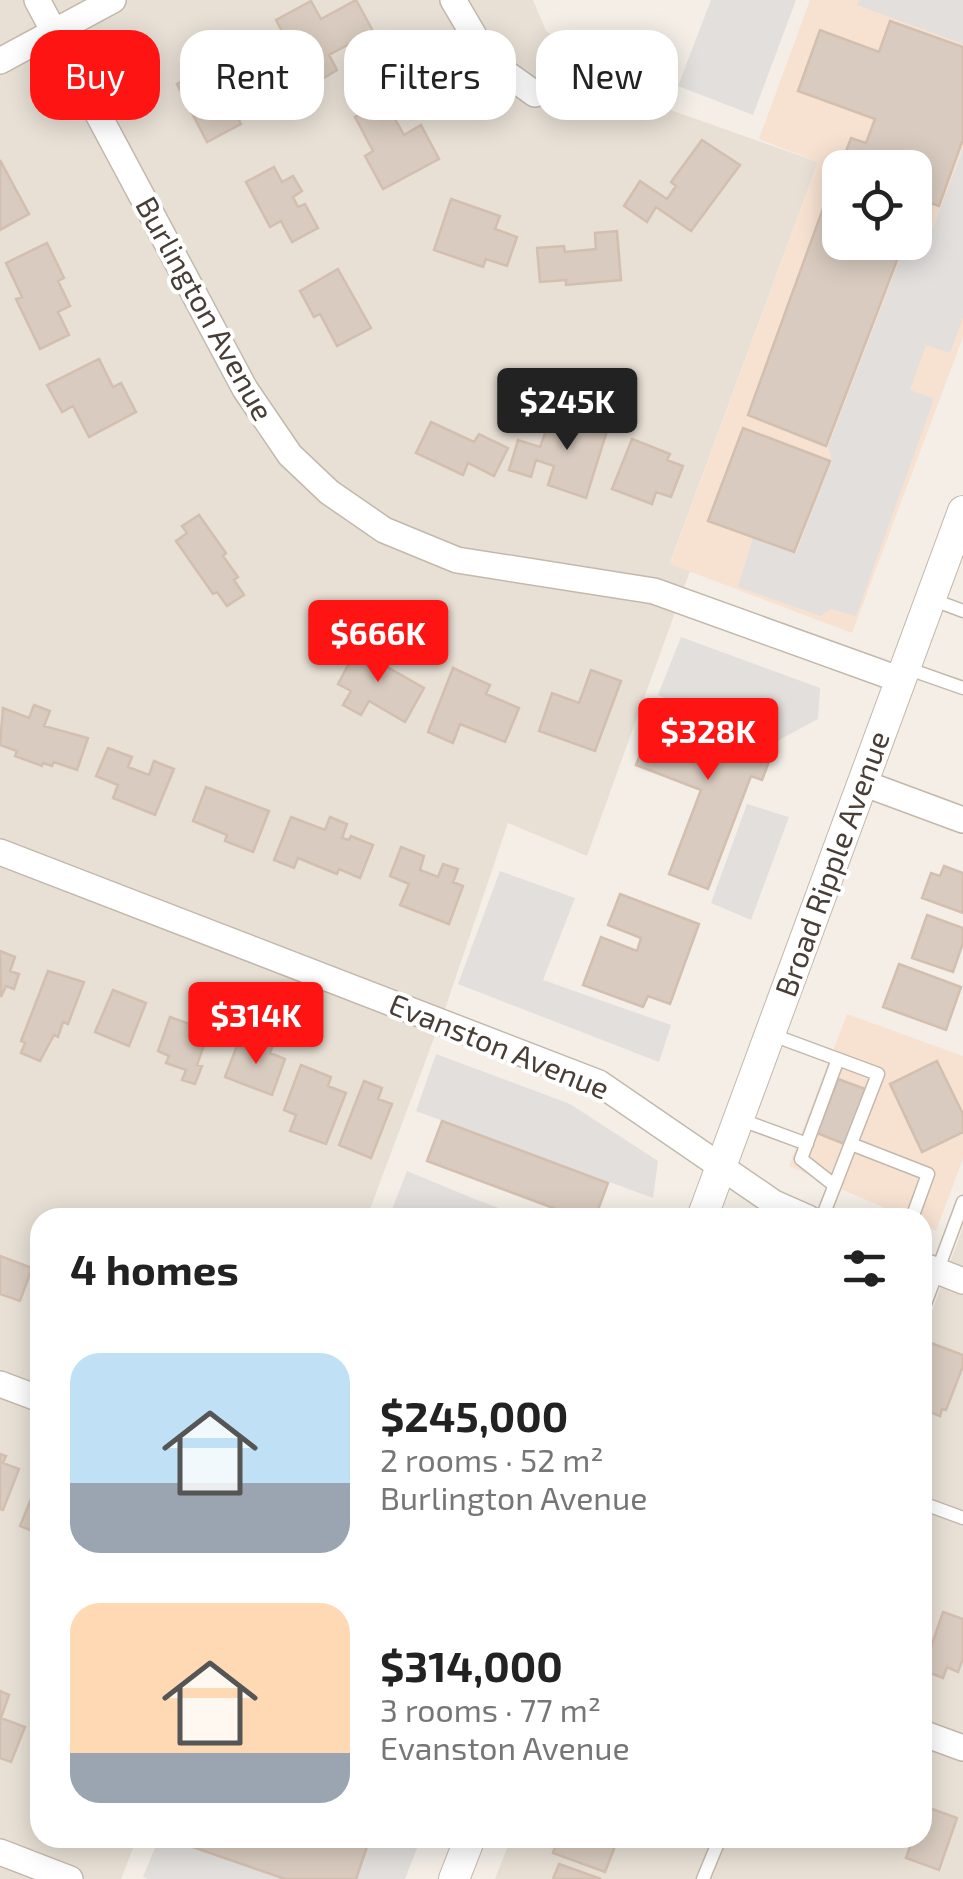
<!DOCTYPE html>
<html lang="en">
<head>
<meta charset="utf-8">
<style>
  :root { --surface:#fff; --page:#f6f6f6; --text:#222; --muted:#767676; --accent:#ff1414 }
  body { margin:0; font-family:"Exo 2",sans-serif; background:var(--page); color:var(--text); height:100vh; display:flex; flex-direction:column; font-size:38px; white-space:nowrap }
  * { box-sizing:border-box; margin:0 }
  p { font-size:32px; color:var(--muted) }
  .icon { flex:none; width:55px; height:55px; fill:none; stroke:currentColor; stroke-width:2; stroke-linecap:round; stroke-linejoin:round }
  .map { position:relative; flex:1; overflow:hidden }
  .panel { position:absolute; left:30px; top:1208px; width:902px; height:640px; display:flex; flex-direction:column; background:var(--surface); border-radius:30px; box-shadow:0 5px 25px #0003 }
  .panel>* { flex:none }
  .top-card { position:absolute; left:30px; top:30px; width:905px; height:90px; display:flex; gap:20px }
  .fabs { position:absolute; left:822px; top:150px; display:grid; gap:20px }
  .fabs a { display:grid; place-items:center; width:110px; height:110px; border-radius:20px; background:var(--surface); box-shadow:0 5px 25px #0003; font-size:50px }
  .price { position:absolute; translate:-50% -85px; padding:0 22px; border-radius:10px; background:var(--accent); color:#fff; font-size:32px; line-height:65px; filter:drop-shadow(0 2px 5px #0008) }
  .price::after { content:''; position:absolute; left:50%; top:60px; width:30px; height:22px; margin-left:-15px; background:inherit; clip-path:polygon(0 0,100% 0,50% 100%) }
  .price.selected { background:#222; color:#fff }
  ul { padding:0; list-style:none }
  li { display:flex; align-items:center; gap:30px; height:250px; padding:0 40px }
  li span { display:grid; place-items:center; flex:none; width:280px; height:200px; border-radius:30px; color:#555 }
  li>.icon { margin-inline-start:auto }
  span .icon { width:120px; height:120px; fill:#fffc; stroke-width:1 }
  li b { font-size:42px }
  h2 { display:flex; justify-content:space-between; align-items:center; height:120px; padding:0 40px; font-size:42px }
  .tag { padding:0 35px; border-radius:30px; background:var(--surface); box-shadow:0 5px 25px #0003; font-size:35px; line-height:90px }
  .tag.selected { background:var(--accent); color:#fff }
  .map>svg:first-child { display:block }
  .residential { fill:#e8e0d5 }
  .commercial { fill:#f7e2d2; fill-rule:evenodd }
  .parking { fill:#e2dfdc }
  .building { fill:#d9cbbf; stroke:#d2bfaf; stroke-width:2.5 }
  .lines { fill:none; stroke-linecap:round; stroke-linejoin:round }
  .service-casing { stroke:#c3b8ac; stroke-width:15 }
  .minor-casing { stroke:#c3b8ac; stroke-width:28 }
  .tertiary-casing { stroke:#c3b8ac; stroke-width:32 }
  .service { stroke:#fff; stroke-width:12 }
  .minor { stroke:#fff; stroke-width:25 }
  .tertiary { stroke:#fff; stroke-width:30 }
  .labels { text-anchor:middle; stroke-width:8; stroke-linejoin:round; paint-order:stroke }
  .street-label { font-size:30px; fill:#483e36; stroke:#fff }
</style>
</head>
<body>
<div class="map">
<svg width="963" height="1879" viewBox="0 0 963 1879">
  <rect width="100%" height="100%" fill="#f4eee7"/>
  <!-- residential -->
  <path class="residential" d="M 0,0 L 533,0 L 546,31 L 597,62 L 622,93 L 818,162 L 670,563 L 690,571 L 587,856 L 508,823 L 446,1006 L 367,1217 L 40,1218 L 40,1838 L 137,1838 L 121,1879 L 0,1879 Z
    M 963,1227 L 963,1879 L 495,1879 L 511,1838 L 922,1838 L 923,1336 Z"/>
  <!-- commercial -->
  <path class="commercial" d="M 810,0 L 874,0 L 963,31 L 963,337 L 852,633 L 670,564 L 818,162 L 759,139 ZM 840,168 L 915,168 L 915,242 L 840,242 Z
    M 847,1014 L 963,1056 L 963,1159 L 936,1231 L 923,1225 L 922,1218 L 905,1217 L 789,1166 Z"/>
  <!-- parking -->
  <path class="parking" d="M 711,0 L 796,0 L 753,115 L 678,86 Z
    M 859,0 L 963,0 L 963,44 L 857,5 Z
    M 963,149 L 963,318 L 950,353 L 926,345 L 910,390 L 934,399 L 856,616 L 831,609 L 821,616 L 738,587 L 753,538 L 796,553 L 832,460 L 828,447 L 906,243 L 915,242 L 915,223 L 933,229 Z
    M 681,637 L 820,688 L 818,719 L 777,741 L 658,695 Z
    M 747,804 L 789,817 L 751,920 L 711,903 Z
    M 500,871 L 575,898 L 543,980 L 671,1025 L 659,1062 L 458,984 Z
    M 436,1054 L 570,1104 L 658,1161 L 653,1198 L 416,1111 Z
    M 407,1171 L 477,1200 L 523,1217 L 389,1217 Z
    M 159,1838 L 167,1838 L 285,1879 L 148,1879 L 143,1877 Z
    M 370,1838 L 421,1838 L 405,1879 L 356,1879 Z"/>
  <!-- building -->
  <path class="building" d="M 356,0 L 373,31 L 329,55 L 337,70 L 322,79 L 312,60 L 301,66 L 276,20 L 311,1 L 321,19 Z
    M 890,21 L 963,47 L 963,139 L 939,206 L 915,198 L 915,168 L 840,168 L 839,170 L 851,138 L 866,143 L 875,119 L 798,91 L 820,30 L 879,52 Z
    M 205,55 L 225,94 L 238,87 L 250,110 L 237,116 L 241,124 L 207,142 L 177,84 L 190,77 L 184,66 Z
    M 385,101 L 404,135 L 421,125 L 439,159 L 383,189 L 365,156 L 373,151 L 355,117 Z
    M 702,140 L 740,165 L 691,231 L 656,207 L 647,222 L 624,206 L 640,181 L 667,199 L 676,186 L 671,182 Z
    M 0,160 L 29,214 L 0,230 Z
    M 274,167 L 282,182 L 293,176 L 302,191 L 293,197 L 298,207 L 305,204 L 318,228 L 292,242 L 281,221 L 270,227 L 246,182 Z
    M 829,192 L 840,196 L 840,242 L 904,242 L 826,446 L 748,415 Z
    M 451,199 L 500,216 L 495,229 L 517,237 L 507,266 L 486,259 L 483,267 L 434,250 Z
    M 617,231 L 621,280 L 566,285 L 566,280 L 540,282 L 537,248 L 564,246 L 565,252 L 596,249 L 595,233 Z
    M 47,243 L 64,278 L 58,281 L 70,306 L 58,312 L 69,335 L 40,349 L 16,299 L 22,297 L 6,263 Z
    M 338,269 L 371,328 L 337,346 L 320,314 L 314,317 L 300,291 Z
    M 99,359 L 113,387 L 121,383 L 136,412 L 89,437 L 73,406 L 62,412 L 47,385 Z
    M 577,407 L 611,418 L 586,498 L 548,485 L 554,466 L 536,460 L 531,477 L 509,470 L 518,440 L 540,447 L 547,428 L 567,435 Z
    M 431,422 L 474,442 L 479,434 L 508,448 L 494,476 L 468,463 L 463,475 L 416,453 Z
    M 743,428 L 830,461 L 794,552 L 708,521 Z
    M 632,439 L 670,454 L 667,460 L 683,466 L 671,497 L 656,492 L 652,504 L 612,489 Z
    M 199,515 L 226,553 L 223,556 L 238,577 L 234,580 L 244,595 L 227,606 L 217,592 L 213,594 L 176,541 L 187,533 L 182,526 Z
    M 361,641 L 386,655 L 382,664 L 424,688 L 405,722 L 369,701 L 361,715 L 343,705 L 351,691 L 338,684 Z
    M 453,668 L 490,685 L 486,694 L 519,708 L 505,742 L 460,724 L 453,743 L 428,732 Z
    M 591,670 L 621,681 L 595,751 L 539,731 L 552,693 L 579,703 Z
    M 34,705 L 50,711 L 44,726 L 88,738 L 77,770 L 54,762 L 52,766 L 43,763 L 42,766 L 15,756 L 17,751 L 0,745 L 3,708 L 29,718 Z
    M 683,705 L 777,741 L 762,780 L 751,776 L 708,889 L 669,874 L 701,790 L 636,765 L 645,742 L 666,750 Z
    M 108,748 L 132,757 L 128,767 L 149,775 L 154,761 L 174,769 L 155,815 L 113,798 L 118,785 L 96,776 Z
    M 206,787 L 269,811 L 253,852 L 225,841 L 227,835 L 193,821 Z
    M 291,817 L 325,830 L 330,817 L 347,824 L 342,838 L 349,840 L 351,836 L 373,845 L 360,878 L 339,869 L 337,874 L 298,858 L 294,868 L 274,860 Z
    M 401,847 L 424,856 L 420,870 L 438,877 L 443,864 L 458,869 L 453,882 L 463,886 L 449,924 L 400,905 L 409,884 L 390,876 Z
    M 944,866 L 963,873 L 963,913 L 922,898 L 931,873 L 940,876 Z
    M 620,894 L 699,924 L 670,1004 L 648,996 L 643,1007 L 583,985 L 601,937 L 637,951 L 641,938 L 608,925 Z
    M 927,915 L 963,928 L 963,943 L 953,972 L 912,958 Z
    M 0,951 L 15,957 L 10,971 L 19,974 L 14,989 L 6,986 L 1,997 Z
    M 899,964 L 961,987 L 946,1030 L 883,1007 Z
    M 48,971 L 84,982 L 68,1024 L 63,1022 L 58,1037 L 54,1035 L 40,1061 L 21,1053 L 25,1043 L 21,1041 Z
    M 113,990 L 146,1003 L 129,1046 L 95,1032 Z
    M 170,1017 L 209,1031 L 197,1065 L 202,1066 L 195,1084 L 182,1080 L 186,1070 L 166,1063 L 169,1056 L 158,1051 Z
    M 254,1038 L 273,1045 L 270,1053 L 285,1059 L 272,1095 L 225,1077 L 238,1043 L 251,1048 Z
    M 937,1061 L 963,1114 L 963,1132 L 922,1152 L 890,1084 Z
    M 301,1065 L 331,1077 L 328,1086 L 346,1093 L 326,1144 L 290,1131 L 296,1115 L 284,1110 Z
    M 838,1079 L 868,1090 L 847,1145 L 817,1133 Z
    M 364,1081 L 382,1088 L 378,1099 L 392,1104 L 371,1158 L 339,1145 Z
    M 442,1121 L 608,1183 L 595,1218 L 580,1218 L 427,1161 Z
    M 0,1256 L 32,1268 L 20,1301 L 0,1294 Z
    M 931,1343 L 963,1355 L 963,1366 L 946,1410 L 942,1409 L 940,1416 L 922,1409 L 922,1365 Z
    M 0,1454 L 6,1456 L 3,1463 L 19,1469 L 3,1510 L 0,1509 Z
    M 40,1477 L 40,1534 L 20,1526 Z
    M 943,1612 L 963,1619 L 963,1658 L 958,1672 L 947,1667 L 943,1678 L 923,1670 Z
    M 0,1691 L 9,1695 L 1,1718 L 25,1727 L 11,1762 L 0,1758 Z
    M 924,1806 L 957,1818 L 939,1870 L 906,1858 L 913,1838 L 922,1838 Z
    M 167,1838 L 370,1838 L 356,1879 L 285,1879 Z
    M 558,1838 L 607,1838 L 617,1841 L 605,1872 L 553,1853 Z
    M 559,1864 L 601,1879 L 553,1879 Z"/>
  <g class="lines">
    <defs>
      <path id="service" d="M 931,599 L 963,611
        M 906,668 L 963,688
        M 770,1034 L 878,1074 L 822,1218
        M 739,1119 L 807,1144
        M 851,1144 L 928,1174 L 912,1218
        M 834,1185 L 801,1159 L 838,1059
        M 922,1312 L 963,1202
        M 922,1503 L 963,1518
        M 703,1879 L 720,1838"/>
      <path id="minor" d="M 37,0 L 245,389 L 290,455 L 329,492 L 384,530 L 457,560 L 654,591 L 901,680
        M 453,0 L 489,61 L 535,94
        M 0,61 L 113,0
        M 863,783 L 963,820
        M 0,852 L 599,1083 L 774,1203 L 808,1218
        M 922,1265 L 963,1281
        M 0,1384 L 40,1399
        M 922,1733 L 963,1748
        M 0,1852 L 70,1879"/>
      <path id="tertiary" d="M 702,1218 L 963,511
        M 454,1879 L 470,1838"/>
    </defs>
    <!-- service casing -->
    <use href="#service" class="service-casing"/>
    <!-- minor casing -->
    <use href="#minor" class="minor-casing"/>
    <!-- tertiary casing -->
    <use href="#tertiary" class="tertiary-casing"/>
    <!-- service -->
    <use href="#service" class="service"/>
    <!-- minor -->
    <use href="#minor" class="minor"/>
    <!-- tertiary -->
    <use href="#tertiary" class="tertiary"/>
  </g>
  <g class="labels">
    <!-- street labels -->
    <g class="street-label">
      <text transform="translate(204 309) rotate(61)" y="10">Burlington Avenue</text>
      <text transform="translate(833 864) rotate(-70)" y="10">Broad Ripple Avenue</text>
      <text transform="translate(499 1047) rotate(22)" y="10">Evanston Avenue</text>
    </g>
  </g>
</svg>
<div class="fabs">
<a><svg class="icon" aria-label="locate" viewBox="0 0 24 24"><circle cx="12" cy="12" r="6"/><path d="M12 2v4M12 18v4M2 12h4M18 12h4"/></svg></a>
</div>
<b class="price selected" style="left:567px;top:453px">$245K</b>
<b class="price" style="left:378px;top:685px">$666K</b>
<b class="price" style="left:708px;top:783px">$328K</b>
<b class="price" style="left:256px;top:1067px">$314K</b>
<div class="top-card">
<a class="tag selected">Buy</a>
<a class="tag">Rent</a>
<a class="tag">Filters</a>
<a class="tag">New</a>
</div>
<section class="panel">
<h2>4 homes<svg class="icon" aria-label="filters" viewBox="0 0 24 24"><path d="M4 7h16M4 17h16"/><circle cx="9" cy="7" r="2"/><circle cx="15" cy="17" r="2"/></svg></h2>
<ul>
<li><span style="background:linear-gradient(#bfe0f5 65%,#9aa5b1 0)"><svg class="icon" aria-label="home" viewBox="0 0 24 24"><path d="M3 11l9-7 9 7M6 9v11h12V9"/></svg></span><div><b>$245,000</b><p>2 rooms · 52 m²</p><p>Burlington Avenue</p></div></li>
<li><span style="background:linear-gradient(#ffd9b3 75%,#9aa5b1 0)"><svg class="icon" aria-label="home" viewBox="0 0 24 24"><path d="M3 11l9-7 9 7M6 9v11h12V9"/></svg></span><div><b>$314,000</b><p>3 rooms · 77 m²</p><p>Evanston Avenue</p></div></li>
</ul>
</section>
</div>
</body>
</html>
